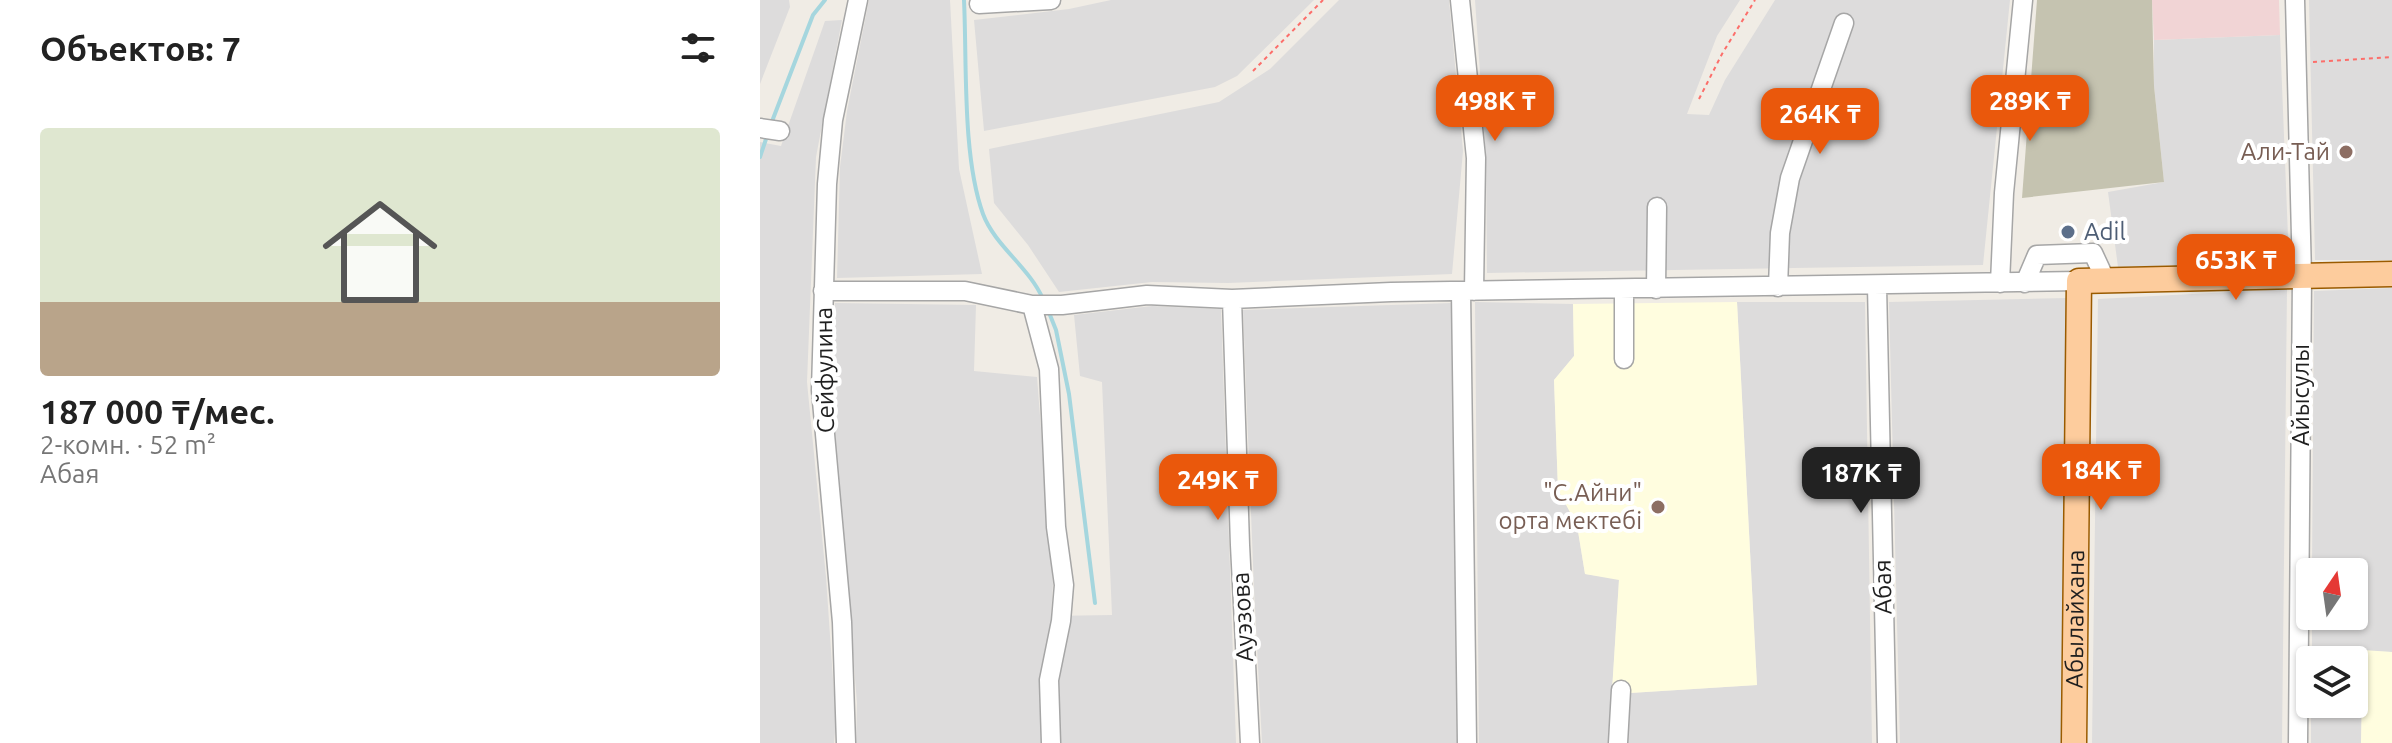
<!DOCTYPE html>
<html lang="ru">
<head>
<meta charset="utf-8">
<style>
  :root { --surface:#fff; --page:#f2f2f2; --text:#222; --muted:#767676; --accent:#ea580c }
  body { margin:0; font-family:Ubuntu,sans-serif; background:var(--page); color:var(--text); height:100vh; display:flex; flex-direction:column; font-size:30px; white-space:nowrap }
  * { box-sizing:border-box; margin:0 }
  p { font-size:26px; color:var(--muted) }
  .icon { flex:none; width:44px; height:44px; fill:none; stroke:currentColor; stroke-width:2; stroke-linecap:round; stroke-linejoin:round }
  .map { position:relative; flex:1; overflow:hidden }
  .side { display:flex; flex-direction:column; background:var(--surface); width:760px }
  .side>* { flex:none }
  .needle { width:52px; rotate:13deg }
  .tools { position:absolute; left:1536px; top:558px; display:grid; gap:16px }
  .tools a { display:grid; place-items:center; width:72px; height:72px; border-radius:8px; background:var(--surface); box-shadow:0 2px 6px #0004; font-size:40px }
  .price { position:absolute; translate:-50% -68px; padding:0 18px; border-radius:16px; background:var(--accent); color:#fff; font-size:26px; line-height:52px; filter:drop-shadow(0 2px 4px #0008) }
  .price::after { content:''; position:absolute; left:50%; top:48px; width:24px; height:18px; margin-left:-12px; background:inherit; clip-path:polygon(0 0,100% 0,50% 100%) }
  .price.selected { background:#222; color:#fff }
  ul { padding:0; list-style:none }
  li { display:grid; align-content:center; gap:16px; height:424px; padding:0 40px }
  li span { display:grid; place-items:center; height:248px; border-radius:8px; color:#555 }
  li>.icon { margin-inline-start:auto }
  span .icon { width:144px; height:144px; fill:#fffc; stroke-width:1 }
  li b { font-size:34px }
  h2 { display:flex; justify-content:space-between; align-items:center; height:96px; padding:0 40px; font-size:34px }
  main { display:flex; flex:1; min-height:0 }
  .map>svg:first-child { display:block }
  .residential { fill:#dddcdc }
  .commercial { fill:#f1d4d5 }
  .education { fill:#fffddf }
  .construction { fill:#c5c3b0 }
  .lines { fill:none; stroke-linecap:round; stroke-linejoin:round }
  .stream { stroke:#a5d6de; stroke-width:4 }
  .minor-casing { stroke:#a6a6a6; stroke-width:21 }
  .major-casing { stroke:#9a5b00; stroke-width:27 }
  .path { stroke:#fc6e6a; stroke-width:2; stroke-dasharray:4 4; stroke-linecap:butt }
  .minor { stroke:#fff; stroke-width:18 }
  .major { stroke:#fdcc9d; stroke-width:24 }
  .education-dot { fill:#8d6e63; stroke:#fff; stroke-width:3 }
  .service-dot { fill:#5c6f8a; stroke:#fff; stroke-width:3 }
  .labels { text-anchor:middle; stroke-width:8; stroke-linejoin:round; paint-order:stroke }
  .education-label { font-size:24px; fill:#785e54; stroke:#fff; text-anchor:end }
  .service-label { font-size:24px; fill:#4e5e75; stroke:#fff; text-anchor:start }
  .street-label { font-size:24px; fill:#1f1f1f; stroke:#fff }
</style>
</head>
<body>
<main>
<section class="side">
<h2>Объектов: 7<svg class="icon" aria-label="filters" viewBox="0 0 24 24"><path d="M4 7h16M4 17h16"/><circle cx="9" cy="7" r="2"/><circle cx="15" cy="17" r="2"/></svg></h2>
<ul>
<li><span style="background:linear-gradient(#dfe7d0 70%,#b9a48a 0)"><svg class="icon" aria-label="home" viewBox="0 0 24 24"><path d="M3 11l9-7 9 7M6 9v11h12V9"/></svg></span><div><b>187 000 ₸/мес.</b><p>2-комн. · 52 m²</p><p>Абая</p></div></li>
</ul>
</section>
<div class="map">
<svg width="1632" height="743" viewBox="0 0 1632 743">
  <rect width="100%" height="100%" fill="#f0ece5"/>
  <!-- residential -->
  <path class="residential" d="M 0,0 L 29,0 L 30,7 L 0,84 Z
    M 109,0 L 190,0 L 199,169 L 222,274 L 77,278 L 80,167 L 87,111 Z
    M 351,0 L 554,0 L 477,76 L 455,87 L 224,131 L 214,20 L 309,9 Z
    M 579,0 L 689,0 L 703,151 L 692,274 L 468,283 L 392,282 L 299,292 L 268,245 L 234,203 L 229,149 L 459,102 L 510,69 Z
    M 715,0 L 980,0 L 957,36 L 927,114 L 949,115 L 965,80 L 1015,0 L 1250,0 L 1223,265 L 727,273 L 726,160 Z
    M 1549,0 L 1632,0 L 1632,260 L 1555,260 Z
    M 82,20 L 56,157 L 47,382 L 66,577 L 76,723 L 74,743 L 0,743 L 0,142 L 21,146 L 65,21 Z
    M 1520,35 L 1529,262 L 1358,267 L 1348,192 L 1404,182 L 1394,86 L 1394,40 Z
    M 1632,288 L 1632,652 L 1603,651 L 1601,743 L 1551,743 L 1551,704 L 1594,704 L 1594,660 L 1552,660 L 1552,616 L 1594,616 L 1594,572 L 1552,572 L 1554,291 Z
    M 1527,289 L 1522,743 L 1332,743 L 1338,299 Z
    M 1307,298 L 1302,743 L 1140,743 L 1129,302 Z
    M 715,302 L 813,304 L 814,356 L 794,380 L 798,489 L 817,525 L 825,574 L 859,579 L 849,743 L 719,743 Z
    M 977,302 L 1105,302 L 1112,743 L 868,743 L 870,693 L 997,685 Z
    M 75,303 L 216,305 L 214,371 L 277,377 L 293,584 L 291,616 L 352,615 L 342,382 L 320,376 L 314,315 L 392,306 L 461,309 L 476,743 L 96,743 L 97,703 L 71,385 Z
    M 692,303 L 697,743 L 502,743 L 494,589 L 483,310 Z"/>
  <!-- commercial -->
  <path class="commercial" d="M 1392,0 L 1519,0 L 1520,35 L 1394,40 Z"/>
  <!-- education -->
  <path class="education" d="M 977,302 L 997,685 L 870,693 L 852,690 L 859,580 L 825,574 L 817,525 L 798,490 L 794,380 L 814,356 L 813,304 Z
    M 1603,650 L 1632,652 L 1632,743 L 1601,743 Z"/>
  <!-- construction -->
  <path class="construction" d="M 1277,0 L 1392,0 L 1394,86 L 1404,182 L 1262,198 Z"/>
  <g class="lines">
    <!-- stream -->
    <path class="stream" d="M 204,0 C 207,62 202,156 223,214 C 235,246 269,267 283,299
      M 11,124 L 53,15 L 65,0
      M 0,157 L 7,136
      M 288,310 L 296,330 L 309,394 L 335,603"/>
    <defs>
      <path id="minor" d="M 700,0 L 716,158 L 714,291
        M 1535,0 L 1542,276 L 1538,743
        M 219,4 L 291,0
        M 0,128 L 20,131
        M 1240,283 L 1244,193 L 1263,0
        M 1265,283 L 1277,255 L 1333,253 L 1346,281
        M 1117,286 L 1127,743
        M 1018,287 L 1020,233 L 1030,178 L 1084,23
        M 896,289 L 897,207
        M 63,291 L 205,291 L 272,305 L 302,305 L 387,295 L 472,299 L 631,292 L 1319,281
        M 701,291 L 707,743
        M 472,299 L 480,545 L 490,743
        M 272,305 L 289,369 L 296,527 L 304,585 L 301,621 L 289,680 L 291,743
        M 864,359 L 864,289
        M 86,743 L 82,622 L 61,390 L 67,184 L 73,120 L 98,0
        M 858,743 L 861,690"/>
      <g id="major">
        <path id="s1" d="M 1314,743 L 1319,281 L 1632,274"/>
      </g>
    </defs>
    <!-- minor casing -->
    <use href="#minor" class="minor-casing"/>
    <!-- major casing -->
    <use href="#major" class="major-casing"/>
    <!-- path -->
    <path class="path" d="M 1553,62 L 1632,57
      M 493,71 L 563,0
      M 939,99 L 962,54 L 995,0"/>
    <!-- minor -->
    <use href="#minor" class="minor"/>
    <!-- major -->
    <use href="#major" class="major"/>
  </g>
  <!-- markers -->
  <g class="education-dot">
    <circle cx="1586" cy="152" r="8"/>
    <circle cx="898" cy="507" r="8"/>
  </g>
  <circle class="service-dot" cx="1308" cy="232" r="8"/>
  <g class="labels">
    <!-- education labels -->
    <g class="education-label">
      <text x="1570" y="160">Али-Тай</text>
      <text x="882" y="501">"С.Айни"<tspan x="882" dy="28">орта мектебі</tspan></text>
    </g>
    <!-- service labels -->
    <g class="service-label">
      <text x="1324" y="240">Adil</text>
    </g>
    <!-- street labels -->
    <g class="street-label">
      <text transform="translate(65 370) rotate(-91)" y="8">Сейфулина</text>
      <text transform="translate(1541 395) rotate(-90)" y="8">Айысулы</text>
      <text transform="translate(1123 587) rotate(-91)" y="8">Абая</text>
      <text transform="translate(483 617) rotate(-93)" y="8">Ауэзова</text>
      <text dy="8" stroke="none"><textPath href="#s1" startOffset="124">Абылайхана</textPath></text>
    </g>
  </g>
</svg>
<div class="tools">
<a><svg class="needle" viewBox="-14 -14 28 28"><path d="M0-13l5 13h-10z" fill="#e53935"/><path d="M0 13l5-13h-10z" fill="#767676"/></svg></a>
<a><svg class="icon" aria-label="layers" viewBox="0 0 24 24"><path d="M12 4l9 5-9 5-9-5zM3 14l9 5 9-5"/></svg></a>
</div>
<b class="price" style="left:735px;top:143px">498K ₸</b>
<b class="price" style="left:1270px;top:143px">289K ₸</b>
<b class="price" style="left:1060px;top:156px">264K ₸</b>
<b class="price" style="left:1476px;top:302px">653K ₸</b>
<b class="price" style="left:1341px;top:512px">184K ₸</b>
<b class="price selected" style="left:1101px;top:515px">187K ₸</b>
<b class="price" style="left:458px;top:522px">249K ₸</b>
</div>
</main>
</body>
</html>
